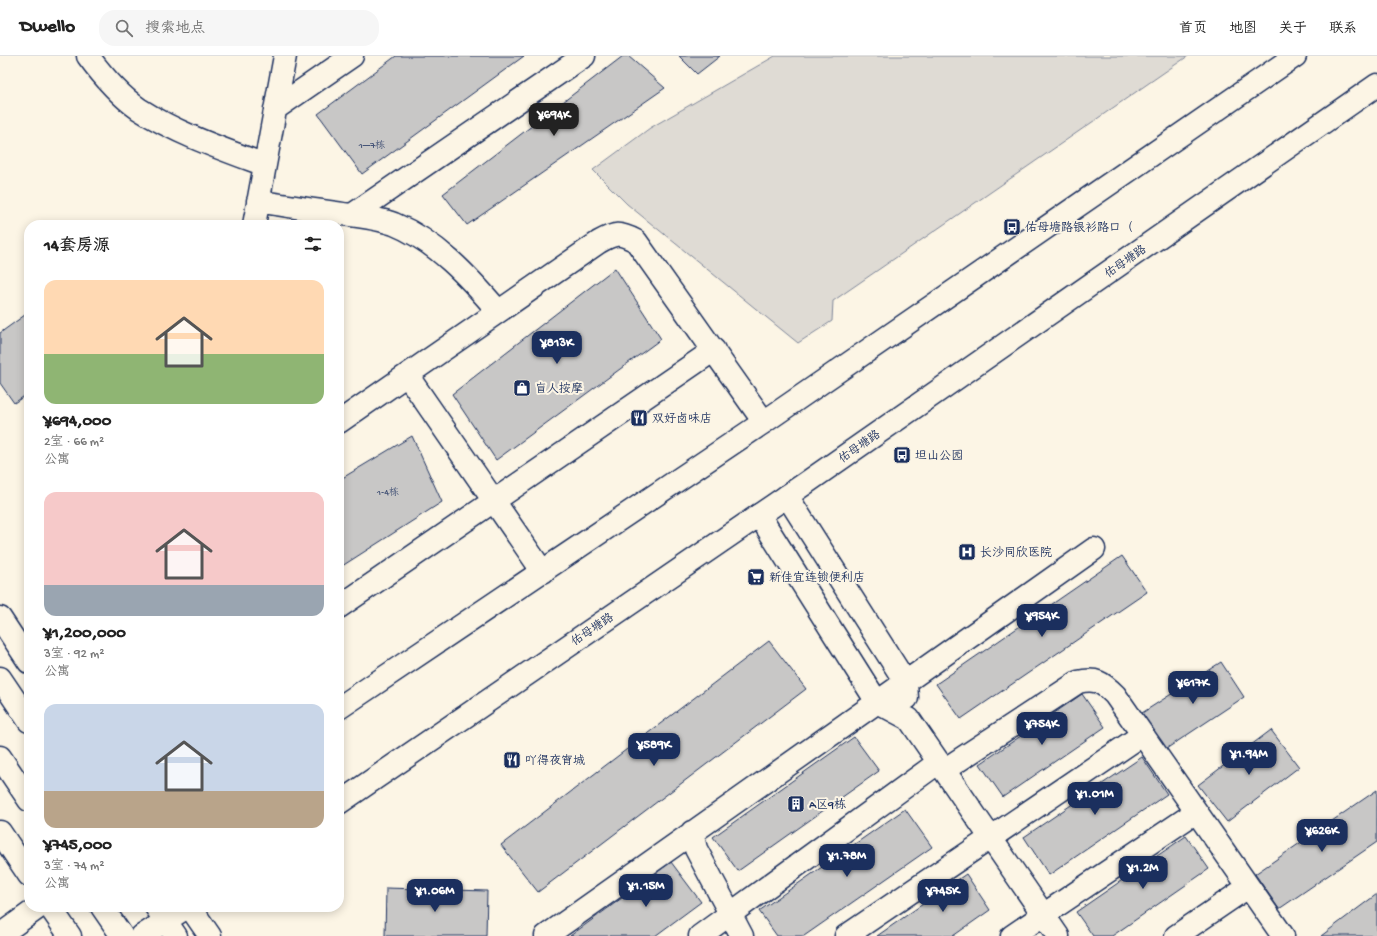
<!DOCTYPE html>
<html lang="zh">
<head>
<meta charset="utf-8">
<style>
  :root { --surface:#fff; --page:#f6f6f6; --text:#222; --muted:#767676; --line:#e0e0e0; --accent:#1b2f5e }
  body { margin:0; font-family:"Gochi Hand","LXGW WenKai TC",sans-serif; background:var(--page); color:var(--text); height:100vh; display:flex; flex-direction:column; font-size:15px; white-space:nowrap }
  * { box-sizing:border-box; margin:0 }
  p { font-size:13px; color:var(--muted) }
  .icon { flex:none; width:22px; height:22px; fill:none; stroke:currentColor; stroke-width:2; stroke-linecap:round; stroke-linejoin:round }
  .map { position:relative; flex:1; overflow:hidden }
  .side { position:absolute; left:24px; top:164px; width:320px; height:692px; display:flex; flex-direction:column; background:var(--surface); border-radius:16px; box-shadow:0 2px 10px #0003 }
  .side>* { flex:none }
  .price { position:absolute; translate:-50% -34px; padding:0 9px; border-radius:8px; background:var(--accent); color:#fff; font-size:13px; line-height:26px; filter:drop-shadow(0 1px 2px #0008) }
  .price::after { content:''; position:absolute; left:50%; top:24px; width:12px; height:9px; margin-left:-6px; background:inherit; clip-path:polygon(0 0,100% 0,50% 100%) }
  .price.selected { background:#222; color:#fff }
  ul { padding:0; list-style:none }
  li { display:grid; align-content:center; gap:8px; height:212px; padding:0 20px }
  li span { display:grid; place-items:center; height:124px; border-radius:12px; color:#555 }
  li>.icon { margin-inline-start:auto }
  span .icon { width:72px; height:72px; fill:#fffc; stroke-width:1 }
  li b { font-size:17px }
  h2 { display:flex; justify-content:space-between; align-items:center; height:48px; padding:0 20px; font-size:17px }
  header { display:flex; align-items:center; gap:24px; box-sizing:border-box; height:56px; padding:0 20px; background:var(--surface); border-bottom:1px solid var(--line) }
  header strong { font-size:19px }
  nav { display:flex; gap:22px; margin-inline-start:auto; font-size:14px }
  .search { width:280px; height:36px; background:var(--page); display:flex; align-items:center; gap:10px; box-sizing:border-box; padding:0 14px; border-radius:16px; color:var(--muted); font-size:15px }
  .map>svg:first-child { display:block }
  .green { fill:#dfdbd4; stroke:#7d8599 }
  .building { fill:#c8c7c6; stroke:#1b2f5e }
  .lines { fill:none; stroke-linecap:round; stroke-linejoin:round }
  .street-casing { stroke:#1b2f5e; stroke-width:25 }
  .secondary-casing { stroke:#1b2f5e; stroke-width:25 }
  .primary-casing { stroke:#1b2f5e; stroke-width:25 }
  .street { stroke:#fcf5e5; stroke-width:22 }
  .secondary { stroke:#fcf5e5; stroke-width:22 }
  .primary { stroke:#fcf5e5; stroke-width:22 }
  .labels { text-anchor:middle; stroke-width:4; stroke-linejoin:round; paint-order:stroke }
  .number-label { font-size:10px; fill:#465578 }
  .poi-label { font-size:12px; fill:#1b2f5e; stroke:#fcf5e5; text-anchor:start }
  .street-label { font-size:12px; fill:#1b2f5e; stroke:#fcf5e5 }
</style>
</head>
<body>
<header>
<strong>Dwello</strong>
<div class="search"><svg class="icon" aria-label="search" viewBox="0 0 24 24"><circle cx="10" cy="10" r="6"/><path d="M15 15l6 6"/></svg>搜索地点</div>
<nav><a>首页</a><a>地图</a><a>关于</a><a>联系</a></nav>
</header>
<div class="map">
<svg width="1377" height="880" viewBox="0 0 1377 880">
  <rect width="100%" height="100%" fill="#fcf5e5"/>
  <filter id="ink" filterUnits="userSpaceOnUse"><feTurbulence type="fractalNoise" baseFrequency=".025" numOctaves="2"/><feDisplacementMap in="SourceGraphic" scale="8" xChannelSelector="R" yChannelSelector="G"/><feConvolveMatrix kernelMatrix="1 2 1 2 8 2 1 2 1" color-interpolation-filters="sRGB"/></filter>
  <g filter="url(#ink)">
    <!-- green -->
    <path class="green" d="M 775,0 L 1188,0 L 833,245 L 832,265 L 798,287 L 627,148 L 593,114 L 650,72 Z"/>
    <!-- building -->
    <path class="building" d="M 396,0 L 524,0 L 362,118 L 318,58 Z
      M 623,0 L 628,0 L 665,32 L 467,169 L 443,138 Z
      M 679,0 L 720,0 L 697,18 Z
      M 615,212 L 661,283 L 496,404 L 452,338 Z
      M 29,256 L 29,337 L 14,347 L 0,327 L 0,277 Z
      M 412,380 L 442,446 L 339,512 L 339,424 Z
      M 1122,500 L 1147,536 L 961,663 L 936,628 Z
      M 769,585 L 806,633 L 538,836 L 501,789 Z
      M 1221,606 L 1244,641 L 1166,693 L 1142,657 Z
      M 1082,638 L 1105,671 L 1003,741 L 980,708 Z
      M 1271,674 L 1299,711 L 1227,766 L 1198,729 Z
      M 854,681 L 879,715 L 738,815 L 713,781 Z
      M 1142,701 L 1167,738 L 1049,819 L 1024,781 Z
      M 1377,734 L 1377,786 L 1279,853 L 1255,818 Z
      M 905,753 L 932,791 L 804,880 L 777,880 L 759,855 Z
      M 1186,780 L 1209,813 L 1112,880 L 1093,880 L 1076,856 Z
      M 671,806 L 701,846 L 655,880 L 570,880 Z
      M 966,818 L 990,854 L 953,880 L 877,880 Z
      M 386,832 L 487,835 L 486,880 L 385,880 Z
      M 1377,838 L 1377,880 L 1321,880 Z"/>
    <g class="lines">
      <defs>
        <path id="street" d="M 88,0 C 102,19 119,39 139,53 C 178,78 222,93 265,109
          M 275,53 L 352,0
          M 258,145 C 286,150 315,154 343,158 C 359,160 378,162 394,168 C 436,185 469,221 498,255
          M 352,159 L 584,0
          M 254,169 L 285,0
          M 407,319 L 543,516
          M 339,366 L 599,186 C 615,177 619,176 636,185 L 764,366
          M 787,440 L 906,627 L 907,642
          M 759,459 L 877,646 L 909,663 L 1058,880
          M 339,551 L 714,294
          M 944,714 L 1078,626 C 1096,622 1102,626 1115,639 L 1283,880
          M 692,776 L 696,793 L 742,880
          M 546,880 L 1094,493
          M 700,880 L 939,706
          M 846,880 L 1142,679
          M 1012,880 L 1196,756
          M 1176,880 L 1248,831"/>
        <path id="secondary" d="M 0,562 L 29,606
          M 0,776 L 29,819
          M 50,851 L 70,880
          M 190,851 L 210,880"/>
        <path id="primary" d="M 0,622 L 29,665
          M 339,652 L 764,366 L 1295,0
          M 0,701 L 29,744
          M 339,747 L 806,427 L 1377,29
          M 102,851 L 122,880
          M 156,851 L 176,880
          M 0,879 L 39,851
          M 142,880 L 187,851"/>
      </defs>
      <!-- street casing -->
      <use href="#street" class="street-casing"/>
      <!-- secondary casing -->
      <use href="#secondary" class="secondary-casing"/>
      <!-- primary casing -->
      <use href="#primary" class="primary-casing"/>
      <!-- street -->
      <use href="#street" class="street"/>
      <!-- secondary -->
      <use href="#secondary" class="secondary"/>
      <!-- primary -->
      <use href="#primary" class="primary"/>
    </g>
  </g>
  <!-- icons -->
  <defs>
    <symbol id="bus-square" viewBox="-11 -11 22 22"><rect x="-9" y="-9" width="18" height="18" rx="4" fill="#1b2f5e" stroke="#fcf5e5"/><path d="M-5-6H5V4H4V6H2V4H-2V6H-4V4H-5ZM-3.5-4V0h7V-4ZM-3.5 1.2v1.5H-2V1.2ZM2 1.2v1.5H3.5V1.2Z" fill="#fff"/></symbol>
    <symbol id="shop-square" viewBox="-11 -11 22 22"><rect x="-9" y="-9" width="18" height="18" rx="4" fill="#1b2f5e" stroke="#fcf5e5"/><path d="M-5-2.5h2.3a2.7 3.5 0 0 1 5.4 0H5L5.5 6h-11ZM-1.5-2.5h3a1.5 2.3 0 0 0-3 0Z" fill="#fff"/></symbol>
    <symbol id="restaurant-square" viewBox="-11 -11 22 22"><rect x="-9" y="-9" width="18" height="18" rx="4" fill="#1b2f5e" stroke="#fcf5e5"/><path d="M-5-6h1v4h1v-4h1v4h1v-4h1v5L-1.5 .5V6h-2V.5L-5-1ZM5-6V6H3V1.5H1.5Q1.5-4 5-6Z" fill="#fff"/></symbol>
    <symbol id="hospital-square" viewBox="-11 -11 22 22"><rect x="-9" y="-9" width="18" height="18" rx="4" fill="#1b2f5e" stroke="#fcf5e5"/><path d="M-5-5h3v3.5h4V-5h3V5h-3V1.5h-4V5h-3Z" fill="#fff"/></symbol>
    <symbol id="supermarket-square" viewBox="-11 -11 22 22"><rect x="-9" y="-9" width="18" height="18" rx="4" fill="#1b2f5e" stroke="#fcf5e5"/><path d="M-6-5.5h2.5l.6 2H6L4.5 2H-2.5L-4.4-4H-6ZM-1.5 3.2a1.3 1.3 0 1 0 .1 0ZM3 3.2a1.3 1.3 0 1 0 .1 0Z" fill="#fff"/></symbol>
    <symbol id="building-square" viewBox="-11 -11 22 22"><rect x="-9" y="-9" width="18" height="18" rx="4" fill="#1b2f5e" stroke="#fcf5e5"/><path d="M-4-6H4V6H1V3H-1V6H-4ZM-2.5-4.3h1.7v1.8h-1.7ZM.8-4.3h1.7v1.8H.8ZM-2.5-1h1.7V.8h-1.7ZM.8-1h1.7V.8H.8Z" fill="#fff"/></symbol>
  </defs>
  <g fill-rule="evenodd">
    <use href="#bus-square" x="1002" y="161" width="20" height="20"/>
    <use href="#shop-square" x="512" y="322" width="20" height="20"/>
    <use href="#restaurant-square" x="629" y="352" width="20" height="20"/>
    <use href="#bus-square" x="892" y="389" width="20" height="20"/>
    <use href="#hospital-square" x="957" y="486" width="20" height="20"/>
    <use href="#supermarket-square" x="746" y="511" width="20" height="20"/>
    <use href="#restaurant-square" x="502" y="694" width="20" height="20"/>
    <use href="#building-square" x="786" y="738" width="20" height="20"/>
  </g>
  <g class="labels">
    <!-- number labels -->
    <g class="number-label">
      <text x="372" y="92">1—7栋</text>
      <text x="388" y="439">1-4栋</text>
    </g>
    <!-- poi labels -->
    <g class="poi-label">
      <text x="1025" y="175">佑母塘路银衫路口（</text>
      <text x="535" y="336">盲人按摩</text>
      <text x="652" y="366">双好卤味店</text>
      <text x="915" y="403">坦山公园</text>
      <text x="980" y="500">长沙同欣医院</text>
      <text x="769" y="525">新佳宜连锁便利店</text>
      <text x="525" y="708">吖得夜宵城</text>
      <text x="809" y="752">A区9栋</text>
    </g>
    <!-- street labels -->
    <g class="street-label">
      <text transform="translate(1125 205) rotate(-35)" y="4">佑母塘路</text>
      <text transform="translate(859 390) rotate(-35)" y="4">佑母塘路</text>
      <text transform="translate(592 573) rotate(-34)" y="4">佑母塘路</text>
    </g>
  </g>
</svg>
<b class="price selected" style="left:554px;top:81px">¥694K</b>
<b class="price" style="left:557px;top:309px">¥813K</b>
<b class="price" style="left:1042px;top:582px">¥954K</b>
<b class="price" style="left:1193px;top:649px">¥617K</b>
<b class="price" style="left:1042px;top:690px">¥754K</b>
<b class="price" style="left:654px;top:711px">¥589K</b>
<b class="price" style="left:1249px;top:720px">¥1.94M</b>
<b class="price" style="left:1095px;top:760px">¥1.01M</b>
<b class="price" style="left:1322px;top:797px">¥626K</b>
<b class="price" style="left:847px;top:822px">¥1.78M</b>
<b class="price" style="left:1143px;top:834px">¥1.2M</b>
<b class="price" style="left:646px;top:852px">¥1.15M</b>
<b class="price" style="left:435px;top:857px">¥1.06M</b>
<b class="price" style="left:943px;top:857px">¥745K</b>
<section class="side">
<h2>14套房源<svg class="icon" aria-label="filters" viewBox="0 0 24 24"><path d="M4 7h16M4 17h16"/><circle cx="9" cy="7" r="2"/><circle cx="15" cy="17" r="2"/></svg></h2>
<ul>
<li><span style="background:linear-gradient(#ffd9b3 60%,#8fb573 0)"><svg class="icon" aria-label="home" viewBox="0 0 24 24"><path d="M3 11l9-7 9 7M6 9v11h12V9"/></svg></span><div><b>¥694,000</b><p>2室 · 66 m²</p><p>公寓</p></div></li>
<li><span style="background:linear-gradient(#f6c9c9 75%,#9aa5b1 0)"><svg class="icon" aria-label="home" viewBox="0 0 24 24"><path d="M3 11l9-7 9 7M6 9v11h12V9"/></svg></span><div><b>¥1,200,000</b><p>3室 · 92 m²</p><p>公寓</p></div></li>
<li><span style="background:linear-gradient(#c9d6e8 70%,#b9a48a 0)"><svg class="icon" aria-label="home" viewBox="0 0 24 24"><path d="M3 11l9-7 9 7M6 9v11h12V9"/></svg></span><div><b>¥745,000</b><p>3室 · 74 m²</p><p>公寓</p></div></li>
</ul>
</section>
</div>
</body>
</html>
